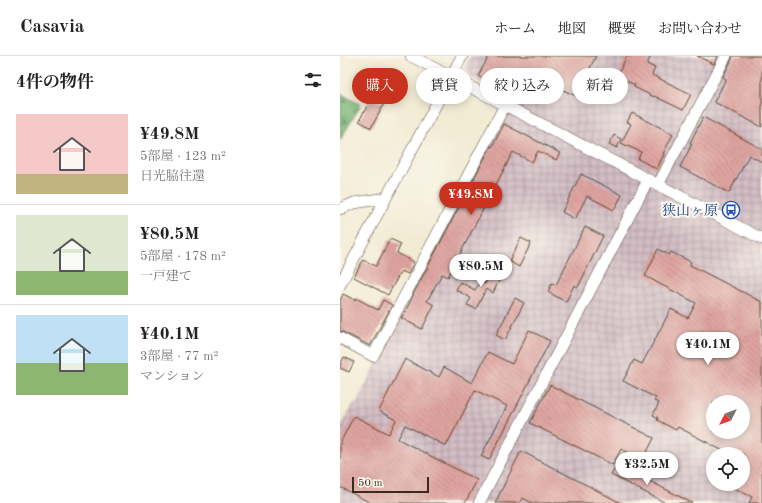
<!DOCTYPE html>
<html lang="ja">
<head>
<meta charset="utf-8">
<style>
  :root { --surface:#fff; --page:#f6f6f6; --text:#222; --muted:#767676; --line:#e0e0e0; --accent:#c8321e }
  body { margin:0; font-family:"Old Standard TT","Noto Serif JP",serif; background:var(--page); color:var(--text); height:100vh; display:flex; flex-direction:column; font-size:15px; white-space:nowrap }
  * { box-sizing:border-box; margin:0 }
  p { font-size:13px; color:var(--muted) }
  .icon { flex:none; width:22px; height:22px; fill:none; stroke:currentColor; stroke-width:2; stroke-linecap:round; stroke-linejoin:round }
  .map { position:relative; flex:1; overflow:hidden }
  .panel { display:flex; flex-direction:column; background:var(--surface); width:340px }
  .panel>* { flex:none }
  .guide { position:absolute; left:12px; top:12px; width:350px; height:36px; display:flex; gap:8px }
  .needle { width:26px; rotate:228deg }
  .tools { position:absolute; left:366px; top:339px; display:grid; gap:8px }
  .tools a { display:grid; place-items:center; width:44px; height:44px; border-radius:50%; background:var(--surface); box-shadow:0 2px 10px #0003; font-size:20px }
  .scale { position:absolute; left:12px; bottom:10px; width:77px; box-sizing:border-box; padding-left:4px; border:2px solid #3b2a1e; border-top:0; font-size:11px; line-height:14px; white-space:nowrap; color:#3b2a1e; -webkit-text-stroke:3px #fbf7ec; paint-order:stroke }
  .price { position:absolute; translate:-50% -34px; padding:0 9px; border-radius:14px; background:#fff; color:#222; font-size:13px; line-height:26px; filter:drop-shadow(0 1px 2px #0008) }
  .price::after { content:''; position:absolute; left:50%; top:24px; width:12px; height:9px; margin-left:-6px; background:inherit; clip-path:polygon(0 0,100% 0,50% 100%) }
  .price.current { background:var(--accent); color:#fff }
  ul { padding:0; list-style:none }
  li { display:flex; align-items:center; gap:12px; height:100px; padding:0 16px }
  li+li { border-top:1px solid var(--line) }
  li span { display:grid; place-items:center; flex:none; width:112px; height:80px; border-radius:0px; color:#555 }
  li>.icon { margin-inline-start:auto }
  span .icon { width:48px; height:48px; fill:#fffc; stroke-width:1 }
  li b { font-size:17px }
  h2 { display:flex; justify-content:space-between; align-items:center; height:48px; padding:0 16px; font-size:17px }
  .pill { padding:0 14px; border-radius:18px; background:var(--surface); box-shadow:0 2px 10px #0003; font-size:14px; line-height:36px }
  .pill.current { background:var(--accent); color:#fff }
  header { display:flex; align-items:center; gap:24px; box-sizing:border-box; height:56px; padding:0 20px; background:var(--surface); border-bottom:1px solid var(--line) }
  header strong { font-size:19px }
  nav { display:flex; gap:22px; margin-inline-start:auto; font-size:14px }
  main { display:flex; flex:1; min-height:0 }
  .map>svg:first-child { display:block }
  .industrial { fill:url(#industrial-grid); fill-rule:evenodd }
  .forest { fill:url(#forest-firs); stroke:#586e48 }
  .building { fill:url(#building-back-hatch); fill-rule:evenodd }
  .lines { fill:none; stroke-linecap:round; stroke-linejoin:round }
  .minor-casing { stroke:#564739; stroke-width:12 }
  .minor { stroke:#fff; stroke-width:11 }
  .labels { text-anchor:middle; stroke-width:4; stroke-linejoin:round; paint-order:stroke }
  .transit-label { font-size:14px; fill:#164399; stroke:#fbf7ec; text-anchor:end }
</style>
</head>
<body>
<header>
<strong>Casavia</strong>
<nav><a>ホーム</a><a>地図</a><a>概要</a><a>お問い合わせ</a></nav>
</header>
<main>
<section class="panel">
<h2>4件の物件<svg class="icon" aria-label="filters" viewBox="0 0 24 24"><path d="M4 7h16M4 17h16"/><circle cx="9" cy="7" r="2"/><circle cx="15" cy="17" r="2"/></svg></h2>
<ul>
<li><span style="background:linear-gradient(#f6c9c9 75%,#c2b280 0)"><svg class="icon" aria-label="home" viewBox="0 0 24 24"><path d="M3 11l9-7 9 7M6 9v11h12V9"/></svg></span><div><b>¥49.8M</b><p>5部屋 · 123 m²</p><p>日光脇往還</p></div></li>
<li><span style="background:linear-gradient(#dfe7d0 70%,#8fb573 0)"><svg class="icon" aria-label="home" viewBox="0 0 24 24"><path d="M3 11l9-7 9 7M6 9v11h12V9"/></svg></span><div><b>¥80.5M</b><p>5部屋 · 178 m²</p><p>一戸建て</p></div></li>
<li><span style="background:linear-gradient(#bfe0f5 60%,#8fb573 0)"><svg class="icon" aria-label="home" viewBox="0 0 24 24"><path d="M3 11l9-7 9 7M6 9v11h12V9"/></svg></span><div><b>¥40.1M</b><p>3部屋 · 77 m²</p><p>マンション</p></div></li>
</ul>
</section>
<div class="map">
<svg width="422" height="447" viewBox="0 0 422 447">
  <defs>
    <pattern id="industrial-grid" width="8" height="8" patternUnits="userSpaceOnUse"><rect width="8" height="8" fill="#d2bdc5"/><path d="M0 4h8M4 0v8" fill="none" stroke="#ac9a9f"/></pattern>
    <pattern id="forest-firs" width="22" height="20" patternUnits="userSpaceOnUse"><rect width="22" height="20" fill="#74b172"/><path d="M5 1l3.5 6h-7zM16 11l3.5 6h-7z" fill="#60905d"/></pattern>
    <pattern id="building-back-hatch" width="6" height="6" patternUnits="userSpaceOnUse"><rect width="6" height="6" fill="#dfa4a0"/><path d="M-1 5l2 2M0 0l6 6M5-1l2 2" fill="none" stroke="#b68682"/></pattern>
  </defs>
  <rect width="100%" height="100%" fill="#fbf7ec"/>
  <filter id="ink" filterUnits="userSpaceOnUse"><feTurbulence type="fractalNoise" baseFrequency=".025" numOctaves="2"/><feDisplacementMap in="SourceGraphic" scale="8" xChannelSelector="R" yChannelSelector="G"/><feConvolveMatrix kernelMatrix="1 2 1 2 8 2 1 2 1" color-interpolation-filters="sRGB"/></filter>
  <filter id="wash" filterUnits="userSpaceOnUse"><feTurbulence type="fractalNoise" baseFrequency=".012" numOctaves="4" result="noise"/><feDisplacementMap in="SourceGraphic" scale="16" xChannelSelector="R" yChannelSelector="G"/><feGaussianBlur stdDeviation="0.9" result="paint"/><feColorMatrix in="noise" values="0 0 0 0 0 0 0 0 0 0 0 0 0 0 0 0 0 1.4 0 .05"/><feComposite in="paint" operator="in"/></filter>
  <g filter="url(#wash)">
    <rect width="100%" height="100%" fill="#f2ebd4"/>
    <!-- industrial -->
    <path class="industrial" d="M 130,0 L 422,0 L 422,447 L 0,447 L 0,371 L 13,348 L 16,347 L 171,45 L 130,20 L 126,8 ZM 373,346 L 403,346 L 403,376 L 373,376 ZM 373,398 L 403,398 L 403,428 L 373,428 Z"/>
    <!-- forest -->
    <path class="forest" d="M 0,37 L 21,49 L 0,84 Z"/>
    <g id="blocks">
      <!-- building -->
      <path class="building" d="M 149,0 L 256,0 L 236,40 L 191,19 L 179,42 L 138,20 Z
        M 287,0 L 311,0 L 307,8 L 315,12 L 312,19 L 351,38 L 343,54 L 314,40 L 314,41 L 294,31 L 295,29 L 277,20 Z
        M 357,0 L 378,0 L 374,8 Z
        M 393,0 L 422,0 L 422,71 L 374,46 L 386,23 L 383,21 L 392,3 Z
        M 32,41 L 44,48 L 31,72 L 19,65 Z
        M 292,57 L 333,78 L 323,98 L 324,98 L 317,113 L 298,103 L 301,96 L 281,87 L 291,68 L 287,66 Z
        M 363,61 L 422,93 L 422,106 L 409,99 L 389,137 L 340,111 L 352,88 L 350,87 Z
        M 164,68 L 220,97 L 216,104 L 198,95 L 192,106 L 173,96 L 108,221 L 102,218 L 87,245 L 94,249 L 82,273 L 61,262 L 65,255 L 65,256 L 75,235 L 151,90 L 152,91 Z
        M 274,79 L 281,83 L 277,92 L 269,88 Z
        M 241,118 L 282,139 L 274,154 L 247,140 L 235,163 L 222,156 Z
        M 245,171 L 263,180 L 238,231 L 234,229 L 226,246 L 208,236 L 212,227 L 216,229 Z
        M 181,182 L 191,187 L 179,211 L 169,205 Z
        M 50,183 L 61,188 L 57,197 L 74,206 L 68,218 L 61,215 L 48,239 L 14,221 L 23,204 L 36,210 Z
        M 318,193 L 329,199 L 331,196 L 351,206 L 350,209 L 422,246 L 422,447 L 409,447 L 412,441 L 386,428 L 403,428 L 403,398 L 389,398 L 338,371 L 336,374 L 317,364 L 318,362 L 313,359 L 319,347 L 314,345 L 316,342 L 283,325 L 294,304 L 302,308 L 331,253 L 348,262 L 356,247 L 305,220 ZM 373,346 L 403,346 L 403,376 L 373,376 Z
        M 154,211 L 163,216 L 153,237 L 146,233 L 136,253 L 127,249 L 131,242 L 116,234 L 120,226 L 135,234 L 140,225 L 145,228 Z
        M 3,238 L 15,244 L 16,242 L 38,254 L 43,244 L 52,249 L 30,290 L 3,276 L 0,275 L 0,245 Z
        M 175,242 L 184,247 L 165,284 L 156,279 Z
        M 189,274 L 210,285 L 149,404 L 141,400 L 167,350 L 135,334 L 106,390 L 65,369 L 58,383 L 137,424 L 125,447 L 31,447 L 0,431 L 0,387 L 14,360 L 49,378 L 56,364 L 39,355 L 65,303 L 99,321 L 104,311 L 132,327 L 148,296 L 172,308 Z
        M 4,301 L 14,306 L 9,316 L 0,312 L 0,309 Z
        M 210,329 L 314,382 L 303,404 L 281,393 L 273,409 L 190,367 Z
        M 181,395 L 281,447 L 192,447 L 183,442 L 180,447 L 155,447 Z
        M 277,408 L 352,447 L 326,447 L 271,419 Z"/>
    </g>
  </g>
  <g filter="url(#ink)">
    <use href="#blocks" fill-opacity="0" stroke="#564739" stroke-width="1"/>
    <g class="lines">
      <defs>
        <path id="minor" d="M 71,0 L 422,183
          M 318,129 L 386,0
          M 0,153 L 14,147 L 46,142
          M 0,229 L 46,142 L 122,0
          M 0,282 L 33,300 L 165,49
          M 139,447 L 308,124"/>
      </defs>
      <!-- minor casing -->
      <use href="#minor" class="minor-casing"/>
      <!-- minor -->
      <use href="#minor" class="minor"/>
    </g>
  </g>
  <!-- icons -->
  <defs>
    <symbol id="bus-ring" viewBox="-11 -11 22 22"><circle r="9.5" fill="#fbf7ec" stroke="#1a4fb4" stroke-width="1.5"/><path d="M-5-6H5V4H4V6H2V4H-2V6H-4V4H-5ZM-3.5-4V0h7V-4ZM-3.5 1.2v1.5H-2V1.2ZM2 1.2v1.5H3.5V1.2Z" fill="#1a4fb4"/></symbol>
  </defs>
  <g fill-rule="evenodd">
    <use href="#bus-ring" x="381" y="144" width="20" height="20"/>
  </g>
  <g class="labels">
    <!-- transit labels -->
    <g class="transit-label">
      <text x="378" y="159">狭山ヶ原</text>
    </g>
  </g>
</svg>
<div class="tools">
<a><svg class="needle" viewBox="-14 -14 28 28"><path d="M0-13l5 13h-10z" fill="#e53935"/><path d="M0 13l5-13h-10z" fill="#767676"/></svg></a>
<a><svg class="icon" aria-label="locate" viewBox="0 0 24 24"><circle cx="12" cy="12" r="6"/><path d="M12 2v4M12 18v4M2 12h4M18 12h4"/></svg></a>
</div>
<div class="scale">50 m</div>
<b class="price current" style="left:131px;top:160px">¥49.8M</b>
<b class="price" style="left:141px;top:232px">¥80.5M</b>
<b class="price" style="left:368px;top:310px">¥40.1M</b>
<b class="price" style="left:307px;top:430px">¥32.5M</b>
<div class="guide">
<a class="pill current">購入</a>
<a class="pill">賃貸</a>
<a class="pill">絞り込み</a>
<a class="pill">新着</a>
</div>
</div>
</main>
</body>
</html>
